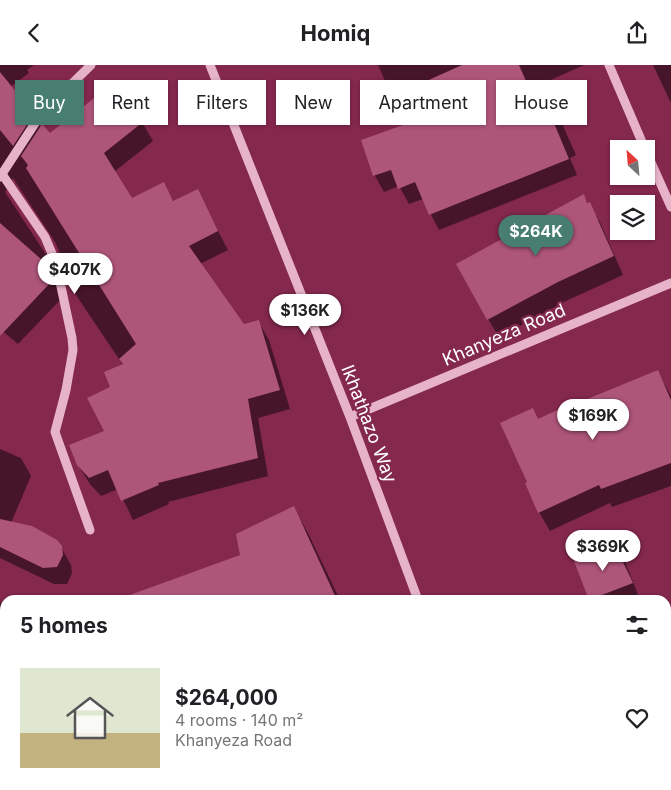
<!DOCTYPE html>
<html lang="en">
<head>
<meta charset="utf-8">
<style>
  :root { --surface:#fff; --page:#f6f6f6; --text:#202124; --muted:#757577; --line:#e0e0e0; --accent:#487e71 }
  body { margin:0; font-family:Inter,sans-serif; background:var(--page); color:var(--text); height:100vh; display:flex; flex-direction:column; font-size:19px; white-space:nowrap }
  * { box-sizing:border-box; margin:0 }
  p { font-size:16px; color:var(--muted) }
  .icon { flex:none; width:28px; height:28px; fill:none; stroke:currentColor; stroke-width:2; stroke-linecap:round; stroke-linejoin:round }
  .map { position:relative; flex:1; overflow:hidden }
  .side { position:absolute; left:0px; top:530px; width:671px; height:195px; display:flex; flex-direction:column; background:var(--surface); border-radius:15px 15px 0 0; box-shadow:0 1px 4px #0004 }
  .side>* { flex:none }
  .hud { position:absolute; left:15px; top:15px; width:641px; height:45px; display:flex; gap:10px }
  .needle { width:32px; rotate:334deg }
  .tools { position:absolute; left:610px; top:75px; display:grid; gap:10px }
  .tools a { display:grid; place-items:center; width:45px; height:45px; border-radius:0px; background:var(--surface); box-shadow:0 1px 4px #0004; font-size:25px }
  .price { position:absolute; translate:-50% -42px; padding:0 11px; border-radius:18px; background:#fff; color:#222; font-size:16px; line-height:32px; filter:drop-shadow(0 1px 2px #0008) }
  .price::after { content:''; position:absolute; left:50%; top:30px; width:15px; height:11px; margin-left:-8px; background:inherit; clip-path:polygon(0 0,100% 0,50% 100%) }
  .price.current { background:var(--accent); color:#fff }
  ul { padding:0; list-style:none }
  li { display:flex; align-items:center; gap:15px; height:125px; padding:0 20px }
  li+li { border-top:1px solid var(--line) }
  li span { display:grid; place-items:center; flex:none; width:140px; height:100px; border-radius:0px; color:#555 }
  li>.icon { margin-inline-start:auto }
  span .icon { width:60px; height:60px; fill:#fffc; stroke-width:1 }
  li b { font-size:21px }
  h2 { display:flex; justify-content:space-between; align-items:center; height:60px; padding:0 20px; font-size:21px }
  .chip { padding:0 18px; border-radius:0px; background:var(--surface); box-shadow:0 1px 4px #0004; font-size:18px; line-height:45px }
  .chip.current { background:var(--accent); color:#fff }
  header { display:flex; justify-content:space-between; align-items:center; height:65px; padding:0 20px; background:var(--surface); font-size:22px; font-weight:700 }
  .map>svg:first-child { display:block }
  .shadow { fill:#0007 }
  .building { fill:#ae557a }
  .lines { fill:none; stroke-linecap:round; stroke-linejoin:round }
  .minor { stroke:#e7b3c9; stroke-width:9 }
  .labels { text-anchor:middle; stroke-width:4.5; stroke-linejoin:round; paint-order:stroke }
  .street-label { font-size:18px; fill:#fff; stroke:#85284e }
</style>
</head>
<body>
<header><svg class="icon" aria-label="back" viewBox="0 0 24 24"><path d="M15 5l-7 7 7 7"/></svg>Homiq<svg class="icon" aria-label="share" viewBox="0 0 24 24"><path d="M12 15V3M7 8l5-5 5 5M5 13v7h14v-7"/></svg></header>
<div class="map">
<svg width="671" height="725" viewBox="0 0 671 725">
  <rect width="100%" height="100%" fill="#85284e"/>
  <!-- shadow -->
  <path class="shadow" d="M 0,0 L 34,0 L 27,5 L 29,8 L 10,22 L 33,50 L 41,63 L 49,70 L 142,57 L 153,76 L 114,107 L 131,135 L 163,119 L 174,137 L 197,126 L 228,185 L 200,199 L 243,261 L 258,256 L 269,275 L 290,344 L 258,353 L 268,411 L 168,437 L 169,439 L 133,455 L 118,424 L 101,431 L 90,419 L 78,400 L 106,367 L 111,322 L 123,300 L 78,233 L 67,213 L 63,195 L 55,177 L 13,113 L 5,127 L 49,194 L 59,218 L 62,233 L 18,279 L 0,264 Z
    M 378,0 L 584,0 L 544,18 L 576,90 L 570,93 L 577,110 L 439,165 L 423,134 L 409,139 L 399,121 L 384,127 L 375,111 L 362,76 L 405,61 Z
    M 653,0 L 671,0 L 671,38 Z
    M 583,131 L 600,157 L 623,210 L 568,235 L 499,272 L 488,254 Z
    M 658,307 L 671,331 L 671,421 L 612,442 L 610,438 L 550,466 L 539,447 L 538,355 Z
    M 0,384 L 21,393 L 31,411 L 11,458 L 61,482 L 71,500 L 72,508 L 67,519 L 54,519 L 0,493 Z
    M 294,443 L 309,470 L 340,535 L 120,535 L 242,490 Z
    M 616,481 L 626,499 L 640,535 L 591,535 L 576,497 Z
    M 0,536 L 5,547 L 5,576 L 0,578 Z
    M 671,567 L 671,724 L 664,725 L 661,720 L 666,720 L 666,570 Z
    M 0,664 L 5,675 L 5,720 L 63,720 L 65,725 L 0,725 Z
    M 140,720 L 204,720 L 206,725 L 142,725 Z
    M 349,720 L 408,720 L 410,725 L 350,725 Z"/>
  <!-- building -->
  <path class="building" d="M 462,0 L 519,0 L 543,55 L 551,51 L 569,94 L 429,150 L 415,117 L 398,124 L 391,105 L 373,111 L 361,75 L 403,60 L 391,32 Z
    M 0,7 L 34,49 L 13,81 L 0,65 Z
    M 112,19 L 143,57 L 104,88 L 132,133 L 164,117 L 173,136 L 198,124 L 218,166 L 189,181 L 244,259 L 259,255 L 280,325 L 248,334 L 258,393 L 158,418 L 159,420 L 121,436 L 108,405 L 89,413 L 77,400 L 69,380 L 104,366 L 87,333 L 110,322 L 104,307 L 123,299 L 119,294 L 136,279 L 26,103 L 28,100 L 21,91 L 42,59 L 50,68 Z
    M 584,129 L 587,138 L 590,137 L 614,191 L 558,217 L 487,255 L 456,199 Z
    M 0,158 L 50,202 L 53,215 L 0,271 Z
    M 658,305 L 671,335 L 671,398 L 601,424 L 599,420 L 538,448 L 525,418 L 527,417 L 500,358 L 533,343 L 538,354 L 579,335 L 580,337 Z
    M 294,441 L 337,535 L 127,535 L 127,531 L 240,490 L 236,469 Z
    M 0,454 L 32,461 L 57,475 L 62,481 L 63,490 L 57,502 L 43,503 L 0,482 Z
    M 615,480 L 633,518 L 589,535 L 574,496 Z"/>
  <g class="lines">
    <!-- minor -->
    <path class="minor" d="M 210,0 L 350,352 L 418,535
      M 609,0 L 645,84
      M 646,86 L 671,142
      M 2,109 L 45,172 L 56,198 L 72,273 L 73,285 L 66,325 L 55,367 L 90,465
      M 0,112 L 41,49 L 91,0
      M 350,352 L 671,218
      M 487,720 L 489,725"/>
  </g>
  <g class="labels">
    <!-- street labels -->
    <g class="street-label">
      <text transform="translate(504 270) rotate(-23)" y="6">Khanyeza Road</text>
      <text transform="translate(369 359) rotate(69)" y="6">Ikhathazo Way</text>
    </g>
  </g>
</svg>
<div class="tools">
<a><svg class="needle" viewBox="-14 -14 28 28"><path d="M0-13l5 13h-10z" fill="#e53935"/><path d="M0 13l5-13h-10z" fill="#757577"/></svg></a>
<a><svg class="icon" aria-label="layers" viewBox="0 0 24 24"><path d="M12 4l9 5-9 5-9-5zM3 14l9 5 9-5"/></svg></a>
</div>
<b class="price current" style="left:536px;top:192px">$264K</b>
<b class="price" style="left:75px;top:230px">$407K</b>
<b class="price" style="left:305px;top:271px">$136K</b>
<b class="price" style="left:593px;top:376px">$169K</b>
<b class="price" style="left:603px;top:507px">$369K</b>
<div class="hud">
<a class="chip current">Buy</a>
<a class="chip">Rent</a>
<a class="chip">Filters</a>
<a class="chip">New</a>
<a class="chip">Apartment</a>
<a class="chip">House</a>
</div>
<section class="side">
<h2>5 homes<svg class="icon" aria-label="filters" viewBox="0 0 24 24"><path d="M4 7h16M4 17h16"/><circle cx="9" cy="7" r="2"/><circle cx="15" cy="17" r="2"/></svg></h2>
<ul>
<li><span style="background:linear-gradient(#dfe7d0 65%,#c2b280 0)"><svg class="icon" aria-label="home" viewBox="0 0 24 24"><path d="M3 11l9-7 9 7M6 9v11h12V9"/></svg></span><div><b>$264,000</b><p>4 rooms · 140 m²</p><p>Khanyeza Road</p></div><svg class="icon" aria-label="heart" viewBox="0 0 24 24"><path d="M12 20l-8-8c-3-5 5-10 8-4 3-6 11-1 8 4z"/></svg></li>
</ul>
</section>
</div>
</body>
</html>
